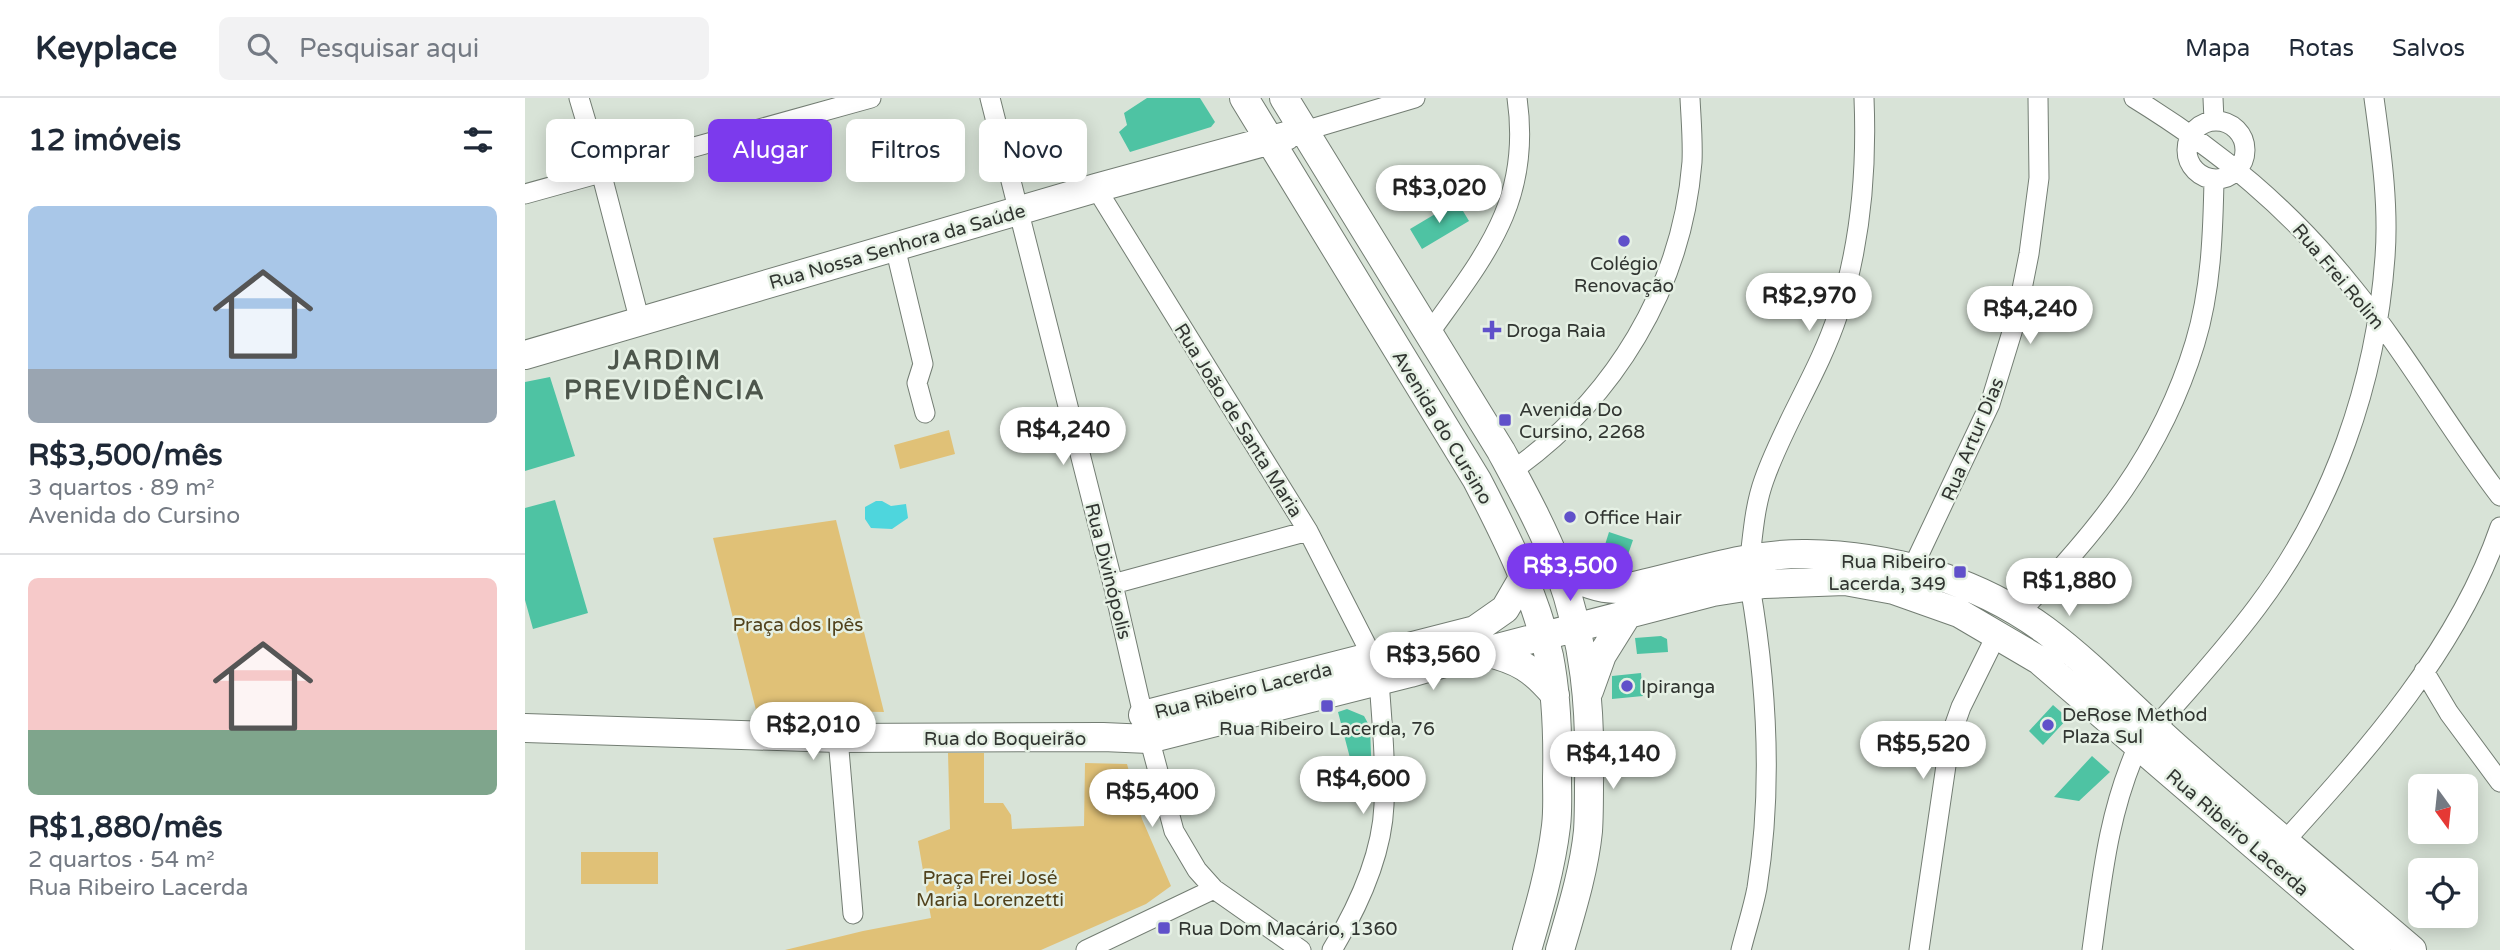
<!DOCTYPE html>
<html lang="pt">
<head>
<meta charset="utf-8">
<style>
  :root { --surface:#fff; --page:#f2f2f3; --text:#1f2937; --muted:#747a83; --line:#e0e1e3; --accent:#7c3aed }
  body { margin:0; font-family:"Varela Round",sans-serif; background:var(--page); color:var(--text); height:100vh; display:flex; flex-direction:column; font-size:26px; white-space:nowrap }
  * { box-sizing:border-box; margin:0 }
  p { font-size:23px; color:var(--muted) }
  .icon { flex:none; width:38px; height:38px; fill:none; stroke:currentColor; stroke-width:2; stroke-linecap:round; stroke-linejoin:round }
  .map { position:relative; flex:1; overflow:hidden }
  .side { display:flex; flex-direction:column; background:var(--surface); width:525px }
  .side>* { flex:none }
  .hud { position:absolute; left:21px; top:21px; width:665px; height:63px; display:flex; gap:14px }
  .needle { width:46px; rotate:165deg }
  .fabs { position:absolute; left:1883px; top:676px; display:grid; gap:14px }
  .fabs a { display:grid; place-items:center; width:70px; height:70px; border-radius:10px; background:var(--surface); box-shadow:0 4px 18px #0003; font-size:35px }
  .price { position:absolute; translate:-50% -60px; padding:0 16px; border-radius:24px; background:#fff; color:#222; font-size:23px; line-height:46px; filter:drop-shadow(0 2px 4px #0008) }
  .price::after { content:''; position:absolute; left:50%; top:42px; width:21px; height:16px; margin-left:-10px; background:inherit; clip-path:polygon(0 0,100% 0,50% 100%) }
  .price.on { background:var(--accent); color:#fff }
  ul { padding:0; list-style:none }
  li { display:grid; align-content:center; gap:14px; height:371px; padding:0 28px }
  li+li { border-top:2px solid var(--line) }
  li span { display:grid; place-items:center; height:217px; border-radius:10px; color:#555 }
  li>.icon { margin-inline-start:auto }
  span .icon { width:126px; height:126px; fill:#fffc; stroke-width:1 }
  li b { font-size:30px }
  h2 { display:flex; justify-content:space-between; align-items:center; height:84px; padding:0 28px; font-size:30px }
  .chip { padding:0 24px; border-radius:10px; background:var(--surface); box-shadow:0 4px 18px #0003; font-size:24px; line-height:63px }
  .chip.on { background:var(--accent); color:#fff }
  header { display:flex; align-items:center; gap:42px; box-sizing:border-box; height:98px; padding:0 35px; background:var(--surface); border-bottom:2px solid var(--line) }
  header strong { font-size:33px }
  nav { display:flex; gap:38px; margin-inline-start:auto; font-size:24px }
  .search { width:490px; height:63px; background:var(--page); display:flex; align-items:center; gap:18px; box-sizing:border-box; padding:0 24px; border-radius:10px; color:var(--muted); font-size:26px }
  main { display:flex; flex:1; min-height:0 }
  .map>svg:first-child { display:block }
  .green { fill:#e0c177 }
  .water { fill:#4ed6dd }
  .building { fill:#4ec3a3 }
  .lines { fill:none; stroke-linecap:round; stroke-linejoin:round }
  .street-casing { stroke:#737d73; stroke-width:21 }
  .secondary-casing { stroke:#737d73; stroke-width:30 }
  .street { stroke:#fff; stroke-width:19 }
  .secondary { stroke:#fff; stroke-width:28 }
  .poi-dot { fill:#6051ca; stroke:#e5f0e4; stroke-width:2.5 }
  .labels { text-anchor:middle; stroke-width:5; stroke-linejoin:round; paint-order:stroke }
  .street-label { font-size:19px; fill:#313531; stroke:#e5f0e4 }
  .poi-label { font-size:19px; fill:#313531; stroke:#e5f0e4; text-anchor:start }
  .park-label { font-size:19px; fill:#51421c; stroke:#e5f0e4 }
  .district-label { font-size:26px; font-weight:bold; letter-spacing:2px; fill:#4d564c; stroke:#e5f0e4 }
</style>
</head>
<body>
<header>
<strong>Keyplace</strong>
<div class="search"><svg class="icon" aria-label="search" viewBox="0 0 24 24"><circle cx="10" cy="10" r="6"/><path d="M15 15l6 6"/></svg>Pesquisar aqui</div>
<nav><a>Mapa</a><a>Rotas</a><a>Salvos</a></nav>
</header>
<main>
<section class="side">
<h2>12 imóveis<svg class="icon" aria-label="filters" viewBox="0 0 24 24"><path d="M4 7h16M4 17h16"/><circle cx="9" cy="7" r="2"/><circle cx="15" cy="17" r="2"/></svg></h2>
<ul>
<li><span style="background:linear-gradient(#a9c7e8 75%,#9aa5b1 0)"><svg class="icon" aria-label="home" viewBox="0 0 24 24"><path d="M3 11l9-7 9 7M6 9v11h12V9"/></svg></span><div><b>R$3,500/mês</b><p>3 quartos · 89 m²</p><p>Avenida do Cursino</p></div></li>
<li><span style="background:linear-gradient(#f6c9c9 70%,#7fa58c 0)"><svg class="icon" aria-label="home" viewBox="0 0 24 24"><path d="M3 11l9-7 9 7M6 9v11h12V9"/></svg></span><div><b>R$1,880/mês</b><p>2 quartos · 54 m²</p><p>Rua Ribeiro Lacerda</p></div></li>
</ul>
</section>
<div class="map">
<svg width="1975" height="852" viewBox="0 0 1975 852">
  <rect width="100%" height="100%" fill="#d8e3d7"/>
  <!-- green -->
  <path class="green" d="M 424,332 L 430,356 L 375,371 L 369,347 Z
    M 311,422 L 359,614 L 231,612 L 188,440 Z
    M 423,655 L 459,655 L 459,705 L 478,705 L 486,717 L 487,731 L 559,728 L 560,665 L 602,666 L 617,721 L 646,788 L 621,806 L 516,852 L 260,852 L 338,833 L 406,820 L 393,743 L 425,731 Z
    M 56,754 L 133,754 L 133,786 L 56,786 Z"/>
  <!-- water -->
  <path class="water" d="M 351,403 L 357,403 L 366,408 L 381,406 L 383,420 L 367,431 L 346,430 L 340,421 L 340,409 Z"/>
  <!-- building -->
  <path class="building" d="M 622,0 L 675,0 L 690,24 L 686,29 L 605,54 L 594,34 L 602,27 L 599,15 Z
    M 932,103 L 944,123 L 897,151 L 885,131 Z
    M 25,279 L 50,358 L 0,373 L 0,284 Z
    M 30,402 L 63,515 L 8,531 L 0,502 L 0,410 Z
    M 1084,434 L 1108,442 L 1097,474 L 1074,466 Z
    M 1136,538 L 1142,541 L 1143,554 L 1112,556 L 1110,540 Z
    M 1116,575 L 1118,598 L 1087,601 L 1087,578 Z
    M 1528,607 L 1543,620 L 1518,647 L 1504,633 Z
    M 822,611 L 839,618 L 845,629 L 847,683 L 831,683 L 813,614 Z
    M 1567,658 L 1585,674 L 1554,703 L 1529,699 Z"/>
  <g class="lines">
    <defs>
      <path id="street" d="M 54,0 L 76,74 L 115,224
        M 465,0 L 588,486 L 618,617 L 649,733 L 672,772 L 689,791 L 776,852
        M 1609,0 C 1695,53 1765,111 1828,190 C 1882,256 1924,331 1975,398
        M 1688,0 L 1689,22
        M1662 52a29 29 0 1 1 58 0a29 29 0 1 1-58 0Z
        M 779,33 L 890,0
        M 571,90 L 783,433 L 848,560
        M 0,96 L 346,0
        M 370,149 L 398,266 L 392,285 L 400,315
        M 903,237 C 959,158 1007,104 992,0
        M 987,373 C 1089,301 1157,190 1167,64 C 1168,43 1166,21 1165,0
        M 1225,460 C 1228,434 1230,407 1239,382 C 1259,325 1294,274 1313,216 C 1336,146 1342,73 1339,0
        M 1388,469 L 1465,306 L 1491,221 L 1504,156 L 1514,80 L 1513,0
        M 588,486 L 783,433
        M 1494,515 C 1573,433 1636,357 1670,245 C 1686,193 1688,135 1689,81
        M 1899,573 L 1924,615 L 1975,684
        M 1629,631 C 1664,591 1700,552 1732,509 C 1808,408 1851,285 1860,159 C 1864,106 1856,52 1849,0
        M 313,640 L 328,816
        M 1759,744 C 1844,650 1933,551 1975,429
        M 561,852 L 689,791
        M 807,852 C 833,809 857,758 859,707 C 861,666 857,624 854,583
        M 1216,852 C 1221,832 1228,811 1232,790 C 1248,690 1242,587 1225,488
        M 1394,852 L 1425,640 L 1436,609 L 1472,536
        M 1567,852 C 1577,780 1583,715 1613,648"/>
      <path id="secondary" d="M 719,0 L 952,382 C 981,438 1010,496 1024,558 C 1032,599 1033,639 1032,680 C 1032,696 1033,712 1031,728 C 1026,770 1014,811 1002,852
        M 759,0 L 976,353 C 997,392 1018,430 1034,472 C 1060,543 1066,610 1064,686 C 1064,701 1064,718 1063,733 C 1059,773 1046,814 1035,852
        M 0,257 L 571,90 L 761,38
        M 1034,472 C 1054,482 1071,492 1095,491 C 1157,479 1217,455 1282,456 C 1365,457 1452,482 1520,532 C 1571,570 1614,618 1662,659 C 1736,724 1812,788 1887,852
        M 960,554 C 994,562 1008,571 1030,597
        M 1064,593 L 1077,557 L 1102,517
        M 618,617 L 950,532 L 980,511 L 998,480
        M 0,630 L 313,640 L 578,639 L 624,641 L 885,575 L 957,554 L 1188,494 L 1239,486 L 1320,483 L 1369,492 L 1434,515 L 1514,562 L 1851,852"/>
    </defs>
    <!-- street casing -->
    <use href="#street" class="street-casing"/>
    <!-- secondary casing -->
    <use href="#secondary" class="secondary-casing"/>
    <!-- street -->
    <use href="#street" class="street"/>
    <!-- secondary -->
    <use href="#secondary" class="secondary"/>
  </g>
  <!-- markers -->
  <g class="poi-dot">
    <circle cx="1099" cy="143" r="7"/>
    <path d="M963.5 221.5h7v7h7v7h-7v7h-7v-7h-7v-7h7z"/>
    <rect x="973" y="315" width="14" height="14" rx="3.5"/>
    <circle cx="1045" cy="419" r="7"/>
    <rect x="1428" y="467" width="14" height="14" rx="3.5"/>
    <circle cx="1102" cy="588" r="7"/>
    <rect x="795" y="601" width="14" height="14" rx="3.5"/>
    <circle cx="1523" cy="627" r="7"/>
    <rect x="632" y="823" width="14" height="14" rx="3.5"/>
  </g>
  <g class="labels">
    <!-- street labels -->
    <g class="street-label">
      <text transform="translate(372 148) rotate(-16)" y="7">Rua Nossa Senhora da Saúde</text>
      <text transform="translate(1814 178) rotate(50)" y="7">Rua Frei Rolim</text>
      <text transform="translate(714 322) rotate(58)" y="7">Rua João de Santa Maria</text>
      <text transform="translate(918 329) rotate(59)" y="7">Avenida do Cursino</text>
      <text transform="translate(1447 341) rotate(-67)" y="7">Rua Artur Dias</text>
      <text transform="translate(584 473) rotate(76)" y="7">Rua Divinópolis</text>
      <text transform="translate(718 592) rotate(-14)" y="7">Rua Ribeiro Lacerda</text>
      <text x="480" y="647">Rua do Boqueirão</text>
      <text transform="translate(1713 734) rotate(41)" y="7">Rua Ribeiro Lacerda</text>
    </g>
    <!-- poi labels -->
    <g class="poi-label">
      <text x="1099" y="172" text-anchor="middle">Colégio<tspan x="1099" dy="22">Renovação</tspan></text>
      <text x="981" y="239">Droga Raia</text>
      <text x="994" y="318">Avenida Do<tspan x="994" dy="22">Cursino, 2268</tspan></text>
      <text x="1059" y="426">Office Hair</text>
      <text x="1421" y="470" text-anchor="end">Rua Ribeiro<tspan x="1421" dy="22">Lacerda, 349</tspan></text>
      <text x="1116" y="595">Ipiranga</text>
      <text x="1537" y="623">DeRose Method<tspan x="1537" dy="22">Plaza Sul</tspan></text>
      <text x="802" y="637" text-anchor="middle">Rua Ribeiro Lacerda, 76</text>
      <text x="653" y="837">Rua Dom Macário, 1360</text>
    </g>
    <!-- park labels -->
    <g class="park-label">
      <text x="273" y="533">Praça dos Ipês</text>
      <text x="465" y="786">Praça Frei José<tspan x="465" dy="22">Maria Lorenzetti</tspan></text>
    </g>
    <!-- district labels -->
    <g class="district-label">
      <text x="140" y="271">JARDIM<tspan x="140" dy="30">PREVIDÊNCIA</tspan></text>
    </g>
  </g>
</svg>
<div class="fabs">
<a><svg class="needle" viewBox="-14 -14 28 28"><path d="M0-13l5 13h-10z" fill="#e53935"/><path d="M0 13l5-13h-10z" fill="#747a83"/></svg></a>
<a><svg class="icon" aria-label="locate" viewBox="0 0 24 24"><circle cx="12" cy="12" r="6"/><path d="M12 2v4M12 18v4M2 12h4M18 12h4"/></svg></a>
</div>
<b class="price" style="left:914px;top:127px">R$3,020</b>
<b class="price" style="left:1284px;top:235px">R$2,970</b>
<b class="price" style="left:1505px;top:248px">R$4,240</b>
<b class="price" style="left:538px;top:369px">R$4,240</b>
<b class="price on" style="left:1045px;top:505px">R$3,500</b>
<b class="price" style="left:1544px;top:520px">R$1,880</b>
<b class="price" style="left:908px;top:594px">R$3,560</b>
<b class="price" style="left:288px;top:664px">R$2,010</b>
<b class="price" style="left:1398px;top:683px">R$5,520</b>
<b class="price" style="left:1088px;top:693px">R$4,140</b>
<b class="price" style="left:838px;top:718px">R$4,600</b>
<b class="price" style="left:627px;top:731px">R$5,400</b>
<div class="hud">
<a class="chip">Comprar</a>
<a class="chip on">Alugar</a>
<a class="chip">Filtros</a>
<a class="chip">Novo</a>
</div>
</div>
</main>
</body>
</html>
